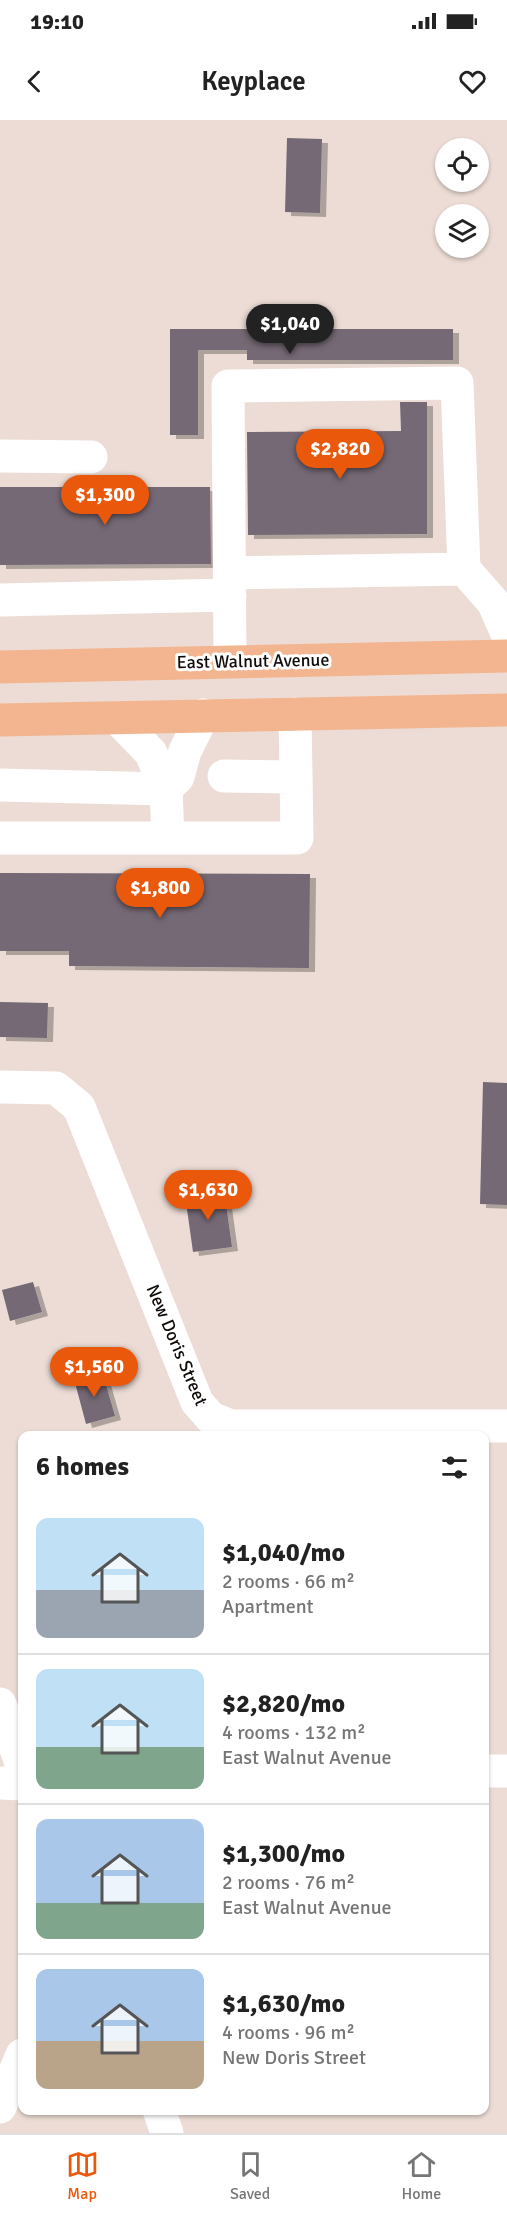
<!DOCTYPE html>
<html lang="en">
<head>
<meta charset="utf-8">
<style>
  :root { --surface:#fff; --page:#f6f6f6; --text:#222; --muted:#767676; --line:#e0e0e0; --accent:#ea580c }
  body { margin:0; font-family:Signika,sans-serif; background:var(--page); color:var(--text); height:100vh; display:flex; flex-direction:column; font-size:22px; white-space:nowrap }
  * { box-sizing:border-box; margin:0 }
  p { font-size:20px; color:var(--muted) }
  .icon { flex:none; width:33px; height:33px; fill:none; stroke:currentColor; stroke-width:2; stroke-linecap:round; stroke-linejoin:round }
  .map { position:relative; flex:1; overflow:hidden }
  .side { position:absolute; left:18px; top:1311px; width:471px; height:684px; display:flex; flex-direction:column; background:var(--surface); border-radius:12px; box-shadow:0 2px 4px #0004 }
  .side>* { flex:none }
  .buttons { position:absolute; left:435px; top:18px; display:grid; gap:12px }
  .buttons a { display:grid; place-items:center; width:54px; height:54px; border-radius:50%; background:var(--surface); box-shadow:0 2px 4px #0004; font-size:30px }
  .price { position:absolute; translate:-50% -51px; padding:0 14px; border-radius:21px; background:var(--accent); color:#fff; font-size:20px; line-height:39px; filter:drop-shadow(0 2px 3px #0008) }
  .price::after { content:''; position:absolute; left:50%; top:36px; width:18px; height:14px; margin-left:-9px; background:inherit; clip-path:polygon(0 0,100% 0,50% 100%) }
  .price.active { background:#222; color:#fff }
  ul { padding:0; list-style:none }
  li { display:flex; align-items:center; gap:18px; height:150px; padding:0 18px }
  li+li { border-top:2px solid var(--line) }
  li span { display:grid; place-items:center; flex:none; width:168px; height:120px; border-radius:12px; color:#555 }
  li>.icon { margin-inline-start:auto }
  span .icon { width:72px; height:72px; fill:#fffc; stroke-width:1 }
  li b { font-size:26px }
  h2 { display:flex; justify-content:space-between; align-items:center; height:72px; padding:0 18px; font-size:26px }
  .status { display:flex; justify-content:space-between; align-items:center; height:42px; padding:0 30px; background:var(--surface); direction:ltr }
  .status svg { height:16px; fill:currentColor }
  header { display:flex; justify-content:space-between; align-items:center; height:78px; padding:0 18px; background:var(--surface); font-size:27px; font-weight:600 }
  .dock { display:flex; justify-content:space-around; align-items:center; height:84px; border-top:2px solid var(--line); background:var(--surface); font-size:16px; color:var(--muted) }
  .dock a { display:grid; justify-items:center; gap:3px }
  .dock .active { color:var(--accent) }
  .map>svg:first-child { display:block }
  .building { fill:#746974; filter:url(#shadow) }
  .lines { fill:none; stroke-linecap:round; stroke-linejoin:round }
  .minor { stroke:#fff; stroke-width:33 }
  .major { stroke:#f2b58f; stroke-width:33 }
  .labels { text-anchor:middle; stroke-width:6; stroke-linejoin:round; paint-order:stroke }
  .street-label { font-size:18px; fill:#110c09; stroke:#fff }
</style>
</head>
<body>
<div class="status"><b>19:10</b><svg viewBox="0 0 49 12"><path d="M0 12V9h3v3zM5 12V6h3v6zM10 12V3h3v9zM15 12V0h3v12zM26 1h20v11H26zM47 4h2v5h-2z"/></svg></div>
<header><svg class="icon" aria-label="back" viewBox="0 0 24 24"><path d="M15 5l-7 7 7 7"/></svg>Keyplace<svg class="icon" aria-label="heart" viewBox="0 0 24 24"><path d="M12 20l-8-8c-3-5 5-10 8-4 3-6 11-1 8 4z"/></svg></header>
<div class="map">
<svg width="507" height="2013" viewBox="0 0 507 2013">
  <defs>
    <filter id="shadow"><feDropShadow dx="6" dy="4" stdDeviation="0" flood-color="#0004"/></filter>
  </defs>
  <rect width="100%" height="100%" fill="#ecdcd5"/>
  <!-- building -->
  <path class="building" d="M 287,18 L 322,19 L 320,93 L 285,92 Z
    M 170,209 L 453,209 L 453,240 L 247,240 L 247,230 L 198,230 L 198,315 L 170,315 Z
    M 400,282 L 427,282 L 427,414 L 248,415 L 247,312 L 401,311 Z
    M 0,367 L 210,367 L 211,444 L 0,445 Z
    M 0,753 L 310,754 L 309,848 L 69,846 L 69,831 L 0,831 Z
    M 0,882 L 48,883 L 47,918 L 0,917 Z
    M 483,962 L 507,963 L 507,1085 L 480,1084 Z
    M 224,1070 L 232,1127 L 193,1132 L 185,1075 Z
    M 33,1162 L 42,1192 L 10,1201 L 2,1170 Z
    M 102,1251 L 115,1296 L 86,1304 L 74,1259 Z"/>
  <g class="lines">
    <!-- minor -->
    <path class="minor" d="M 0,336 L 91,337
      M 464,449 L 493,482 L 507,514
      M 230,453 L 464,449 L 457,263 L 228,266 L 230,541
      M 0,480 L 230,475
      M 117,598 L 151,633 L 166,669 L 168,718 L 297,718 L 295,594
      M 224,656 L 296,657
      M 0,665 L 166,669 L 178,657 L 185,631 L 203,595
      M 0,718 L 168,718
      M 0,967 L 56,968 L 79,987 L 197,1282 L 211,1298 L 231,1306 L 507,1306
      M 0,1584 L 22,1646
      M 484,1651 L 507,1651
      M 0,1663 L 22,1664
      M 0,1987 L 22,1935
      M 159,1990 L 167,2013"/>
    <!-- major -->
    <path class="major" d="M 0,547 L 507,536
      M 0,600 L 507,590"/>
  </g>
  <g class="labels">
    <!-- street labels -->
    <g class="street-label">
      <text transform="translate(253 541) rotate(-1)" y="6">East Walnut Avenue</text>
      <text transform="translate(177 1225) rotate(67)" y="6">New Doris Street</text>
    </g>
  </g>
</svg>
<div class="buttons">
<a><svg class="icon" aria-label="locate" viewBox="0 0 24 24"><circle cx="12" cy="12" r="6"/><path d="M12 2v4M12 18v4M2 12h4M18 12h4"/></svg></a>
<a><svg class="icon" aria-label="layers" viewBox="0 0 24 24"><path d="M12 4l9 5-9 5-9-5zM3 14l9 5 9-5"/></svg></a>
</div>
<b class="price active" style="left:290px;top:235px">$1,040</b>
<b class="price" style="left:340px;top:360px">$2,820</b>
<b class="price" style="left:105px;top:406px">$1,300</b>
<b class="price" style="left:160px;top:799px">$1,800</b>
<b class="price" style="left:208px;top:1101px">$1,630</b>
<b class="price" style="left:94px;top:1278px">$1,560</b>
<section class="side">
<h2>6 homes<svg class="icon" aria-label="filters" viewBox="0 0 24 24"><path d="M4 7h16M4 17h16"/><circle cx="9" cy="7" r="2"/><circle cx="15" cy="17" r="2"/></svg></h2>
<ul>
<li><span style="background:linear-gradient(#bfe0f5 60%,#9aa5b1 0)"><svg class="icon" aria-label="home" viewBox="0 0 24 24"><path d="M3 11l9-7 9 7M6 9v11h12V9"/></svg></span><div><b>$1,040/mo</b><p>2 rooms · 66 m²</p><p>Apartment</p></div></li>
<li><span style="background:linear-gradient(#bfe0f5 65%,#7fa58c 0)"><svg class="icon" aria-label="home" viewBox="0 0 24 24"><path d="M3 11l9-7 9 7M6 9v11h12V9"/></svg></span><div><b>$2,820/mo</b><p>4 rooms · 132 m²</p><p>East Walnut Avenue</p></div></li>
<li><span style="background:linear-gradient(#a9c7e8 70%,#7fa58c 0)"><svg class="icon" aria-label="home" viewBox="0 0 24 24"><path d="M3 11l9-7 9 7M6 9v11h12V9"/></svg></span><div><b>$1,300/mo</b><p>2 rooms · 76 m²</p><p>East Walnut Avenue</p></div></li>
<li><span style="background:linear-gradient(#a9c7e8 60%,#b9a48a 0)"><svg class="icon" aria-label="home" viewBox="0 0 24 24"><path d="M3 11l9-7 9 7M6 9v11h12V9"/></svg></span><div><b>$1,630/mo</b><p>4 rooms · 96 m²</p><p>New Doris Street</p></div></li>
</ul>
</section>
</div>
<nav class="dock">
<a class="active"><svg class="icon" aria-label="map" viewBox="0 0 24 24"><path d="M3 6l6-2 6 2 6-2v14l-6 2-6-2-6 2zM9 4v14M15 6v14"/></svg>Map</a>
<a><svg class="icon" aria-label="saved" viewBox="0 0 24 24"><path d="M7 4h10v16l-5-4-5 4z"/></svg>Saved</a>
<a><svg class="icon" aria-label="home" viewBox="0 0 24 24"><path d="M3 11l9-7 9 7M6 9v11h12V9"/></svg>Home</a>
</nav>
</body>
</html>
